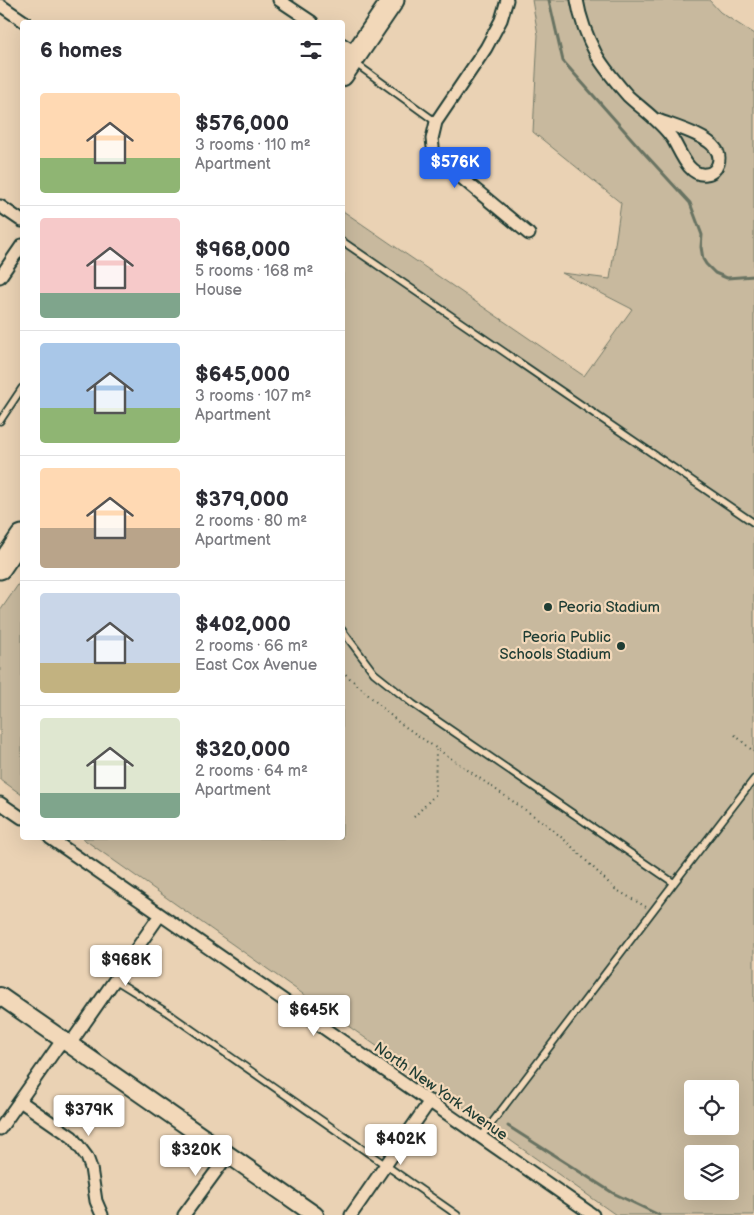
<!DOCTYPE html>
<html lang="en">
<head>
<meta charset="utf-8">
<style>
  :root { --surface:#fff; --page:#f7f7f7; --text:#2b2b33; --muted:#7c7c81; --line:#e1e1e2; --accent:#2563eb }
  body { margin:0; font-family:"Balsamiq Sans",sans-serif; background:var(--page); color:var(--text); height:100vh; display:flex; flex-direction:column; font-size:19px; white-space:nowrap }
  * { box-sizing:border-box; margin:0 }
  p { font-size:16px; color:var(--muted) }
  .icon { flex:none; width:28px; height:28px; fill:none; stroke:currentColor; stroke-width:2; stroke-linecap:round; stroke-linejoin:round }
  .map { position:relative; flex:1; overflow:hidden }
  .drawer { position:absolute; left:20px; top:20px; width:325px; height:820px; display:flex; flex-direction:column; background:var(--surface); border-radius:5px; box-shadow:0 5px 20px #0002 }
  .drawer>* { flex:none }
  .buttons { position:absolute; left:684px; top:1080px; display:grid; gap:10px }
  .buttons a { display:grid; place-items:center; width:55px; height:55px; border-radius:5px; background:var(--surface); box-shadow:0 5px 20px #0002; font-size:25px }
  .price { position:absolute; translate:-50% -42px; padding:0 11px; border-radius:5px; background:#fff; color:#222; font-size:16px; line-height:32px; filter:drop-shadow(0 1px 2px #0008) }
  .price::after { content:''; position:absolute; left:50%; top:30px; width:15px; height:11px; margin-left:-8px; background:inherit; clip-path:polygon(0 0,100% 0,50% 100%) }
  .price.on { background:var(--accent); color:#fff }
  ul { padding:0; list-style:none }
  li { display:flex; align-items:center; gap:15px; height:125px; padding:0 20px }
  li+li { border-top:1px solid var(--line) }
  li span { display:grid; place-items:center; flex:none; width:140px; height:100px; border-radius:5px; color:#555 }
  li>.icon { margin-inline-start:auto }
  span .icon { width:60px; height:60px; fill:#fffc; stroke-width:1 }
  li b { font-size:21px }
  h2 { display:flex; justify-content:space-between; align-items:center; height:60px; padding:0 20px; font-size:21px }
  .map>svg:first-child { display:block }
  .green { fill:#c8b99e; stroke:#747b69; fill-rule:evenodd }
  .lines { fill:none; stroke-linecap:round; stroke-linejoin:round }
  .stream { stroke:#687362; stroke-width:3 }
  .lane-casing { stroke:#1f3d34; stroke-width:9 }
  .street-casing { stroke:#1f3d34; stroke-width:15 }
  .secondary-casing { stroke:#1f3d34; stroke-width:20 }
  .highway-casing { stroke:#1f3d34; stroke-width:25 }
  .path { stroke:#1f3d34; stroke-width:2; stroke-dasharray:1 4; stroke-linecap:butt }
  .lane { stroke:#f2d8b9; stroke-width:5.5 }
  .street { stroke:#f2d8b9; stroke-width:11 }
  .secondary { stroke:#f2d8b9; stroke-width:16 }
  .highway { stroke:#f2d8b9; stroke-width:21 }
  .poi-dot { fill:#1f3d34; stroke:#f2d8b9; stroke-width:2 }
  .labels { text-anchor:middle; stroke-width:4.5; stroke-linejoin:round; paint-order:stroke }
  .poi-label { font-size:15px; fill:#1f3d34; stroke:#f2d8b9; text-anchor:start }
  .street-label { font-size:15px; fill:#1f3d34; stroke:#f2d8b9 }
</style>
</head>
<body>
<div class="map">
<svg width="754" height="1215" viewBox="0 0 754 1215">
  <rect width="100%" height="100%" fill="#ead2b4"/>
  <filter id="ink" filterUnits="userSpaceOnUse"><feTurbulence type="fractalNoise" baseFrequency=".02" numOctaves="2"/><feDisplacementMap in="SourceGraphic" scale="10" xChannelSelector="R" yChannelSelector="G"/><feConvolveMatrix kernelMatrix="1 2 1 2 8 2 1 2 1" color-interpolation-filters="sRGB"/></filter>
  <g filter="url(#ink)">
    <!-- green -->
    <path class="green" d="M 532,0 L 709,0 L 720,12 L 754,34 L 754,1215 L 616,1215 L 82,838 L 342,838 L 343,211 L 584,376 L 632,309 L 562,273 L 610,279 L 621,203 L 533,132 L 538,35 ZM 692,1089 L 730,1089 L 730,1126 L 692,1126 ZM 692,1154 L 730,1154 L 730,1191 L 692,1191 Z
      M 22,579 L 22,795 L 0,779 L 0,611 Z"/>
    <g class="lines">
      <!-- stream -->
      <path class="stream" d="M 549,0 L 563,61 L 646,155 L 690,203 L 702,235 L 701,247 L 703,259 L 706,264 L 715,273 L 727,278 L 754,276
        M 508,1126 L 613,1193 L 659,1215"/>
      <defs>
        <path id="lane" d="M 355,63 L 436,122
          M 342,241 L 754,523
          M 0,421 L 22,388
          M 342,630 L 374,673 L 413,704 L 674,883 L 754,779
          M 115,980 L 168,1013 L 457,1215
          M 481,1137 L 674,883"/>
        <path id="street" d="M 279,0 L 312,22
          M 507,0 L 501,20 L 486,48 L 436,122 L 432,139 L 434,155 L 529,234
          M 577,0 C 580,18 587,37 596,54 C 602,65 619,86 628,96 C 643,110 660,121 672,138 C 680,150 688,177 706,174 C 718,173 723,157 715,148 C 706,135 673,126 658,120
          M 0,5 L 25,22
          M 342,44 L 358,54
          M 0,206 L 22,221
          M 0,277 L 22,245
          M 0,803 L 22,818
          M 50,838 L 593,1215
          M 70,1044 L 160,915
          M 20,1101 L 72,1137 L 87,1157 L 91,1168 L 96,1201 L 102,1215
          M 0,1129 L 63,1039
          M 184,1215 L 228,1155
          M 351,1215 L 430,1101"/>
        <path id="secondary" d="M 0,996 L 315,1215"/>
        <path id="highway" d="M 342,75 L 393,0
          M 0,568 L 22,536"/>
      </defs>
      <!-- lane casing -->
      <use href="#lane" class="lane-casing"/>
      <!-- street casing -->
      <use href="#street" class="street-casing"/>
      <!-- secondary casing -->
      <use href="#secondary" class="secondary-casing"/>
      <!-- highway casing -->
      <use href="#highway" class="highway-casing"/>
      <!-- path -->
      <path class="path" d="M 342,671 L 397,721 L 547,825 L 567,842 L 615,889 L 646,907
        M 735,735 L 754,752
        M 414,817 L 435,795 L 436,750"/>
      <!-- lane -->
      <use href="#lane" class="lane"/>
      <!-- street -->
      <use href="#street" class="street"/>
      <!-- secondary -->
      <use href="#secondary" class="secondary"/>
      <!-- highway -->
      <use href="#highway" class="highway"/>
    </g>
  </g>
  <!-- markers -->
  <g class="poi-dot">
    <circle cx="548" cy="607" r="5"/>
    <circle cx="621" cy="646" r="5"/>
  </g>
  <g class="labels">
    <!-- poi labels -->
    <g class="poi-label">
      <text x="558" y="612">Peoria Stadium</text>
      <text x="611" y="642" text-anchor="end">Peoria Public<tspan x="611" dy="17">Schools Stadium</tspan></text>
    </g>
    <!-- street labels -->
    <g class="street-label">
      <text transform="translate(441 1091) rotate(35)" y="5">North New York Avenue</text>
    </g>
  </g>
</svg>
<div class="buttons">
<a><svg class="icon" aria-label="locate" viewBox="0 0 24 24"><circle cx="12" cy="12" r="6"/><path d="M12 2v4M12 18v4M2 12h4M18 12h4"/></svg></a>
<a><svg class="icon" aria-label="layers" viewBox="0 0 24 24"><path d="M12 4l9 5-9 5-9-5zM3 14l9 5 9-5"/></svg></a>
</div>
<b class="price on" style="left:455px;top:189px">$576K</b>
<b class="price" style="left:126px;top:987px">$968K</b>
<b class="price" style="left:314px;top:1037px">$645K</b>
<b class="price" style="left:89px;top:1137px">$379K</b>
<b class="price" style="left:401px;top:1166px">$402K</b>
<b class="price" style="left:196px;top:1177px">$320K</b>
<section class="drawer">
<h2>6 homes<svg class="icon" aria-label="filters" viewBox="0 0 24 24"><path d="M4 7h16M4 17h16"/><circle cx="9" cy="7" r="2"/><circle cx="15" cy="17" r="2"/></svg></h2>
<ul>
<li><span style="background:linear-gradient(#ffd9b3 65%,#8fb573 0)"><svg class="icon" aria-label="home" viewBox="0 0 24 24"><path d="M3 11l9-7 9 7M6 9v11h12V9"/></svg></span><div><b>$576,000</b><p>3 rooms · 110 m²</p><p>Apartment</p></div></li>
<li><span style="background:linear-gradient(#f6c9c9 75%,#7fa58c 0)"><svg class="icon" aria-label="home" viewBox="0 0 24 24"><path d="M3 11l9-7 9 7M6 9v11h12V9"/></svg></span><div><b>$968,000</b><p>5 rooms · 168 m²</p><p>House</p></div></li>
<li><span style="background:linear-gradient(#a9c7e8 65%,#8fb573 0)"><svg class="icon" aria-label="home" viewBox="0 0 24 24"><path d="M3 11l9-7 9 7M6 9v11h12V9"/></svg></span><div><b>$645,000</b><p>3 rooms · 107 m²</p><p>Apartment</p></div></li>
<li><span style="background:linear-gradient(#ffd9b3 60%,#b9a48a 0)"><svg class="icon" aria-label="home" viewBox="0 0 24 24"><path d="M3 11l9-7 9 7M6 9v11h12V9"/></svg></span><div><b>$379,000</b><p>2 rooms · 80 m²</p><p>Apartment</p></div></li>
<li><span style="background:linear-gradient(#c9d6e8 70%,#c2b280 0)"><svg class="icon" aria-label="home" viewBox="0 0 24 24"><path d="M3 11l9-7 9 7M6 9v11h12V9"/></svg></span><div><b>$402,000</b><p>2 rooms · 66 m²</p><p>East Cox Avenue</p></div></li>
<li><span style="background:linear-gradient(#dfe7d0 75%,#7fa58c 0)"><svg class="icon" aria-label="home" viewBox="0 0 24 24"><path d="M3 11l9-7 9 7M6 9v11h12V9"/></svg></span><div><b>$320,000</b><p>2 rooms · 64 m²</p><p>Apartment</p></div></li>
</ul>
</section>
</div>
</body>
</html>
